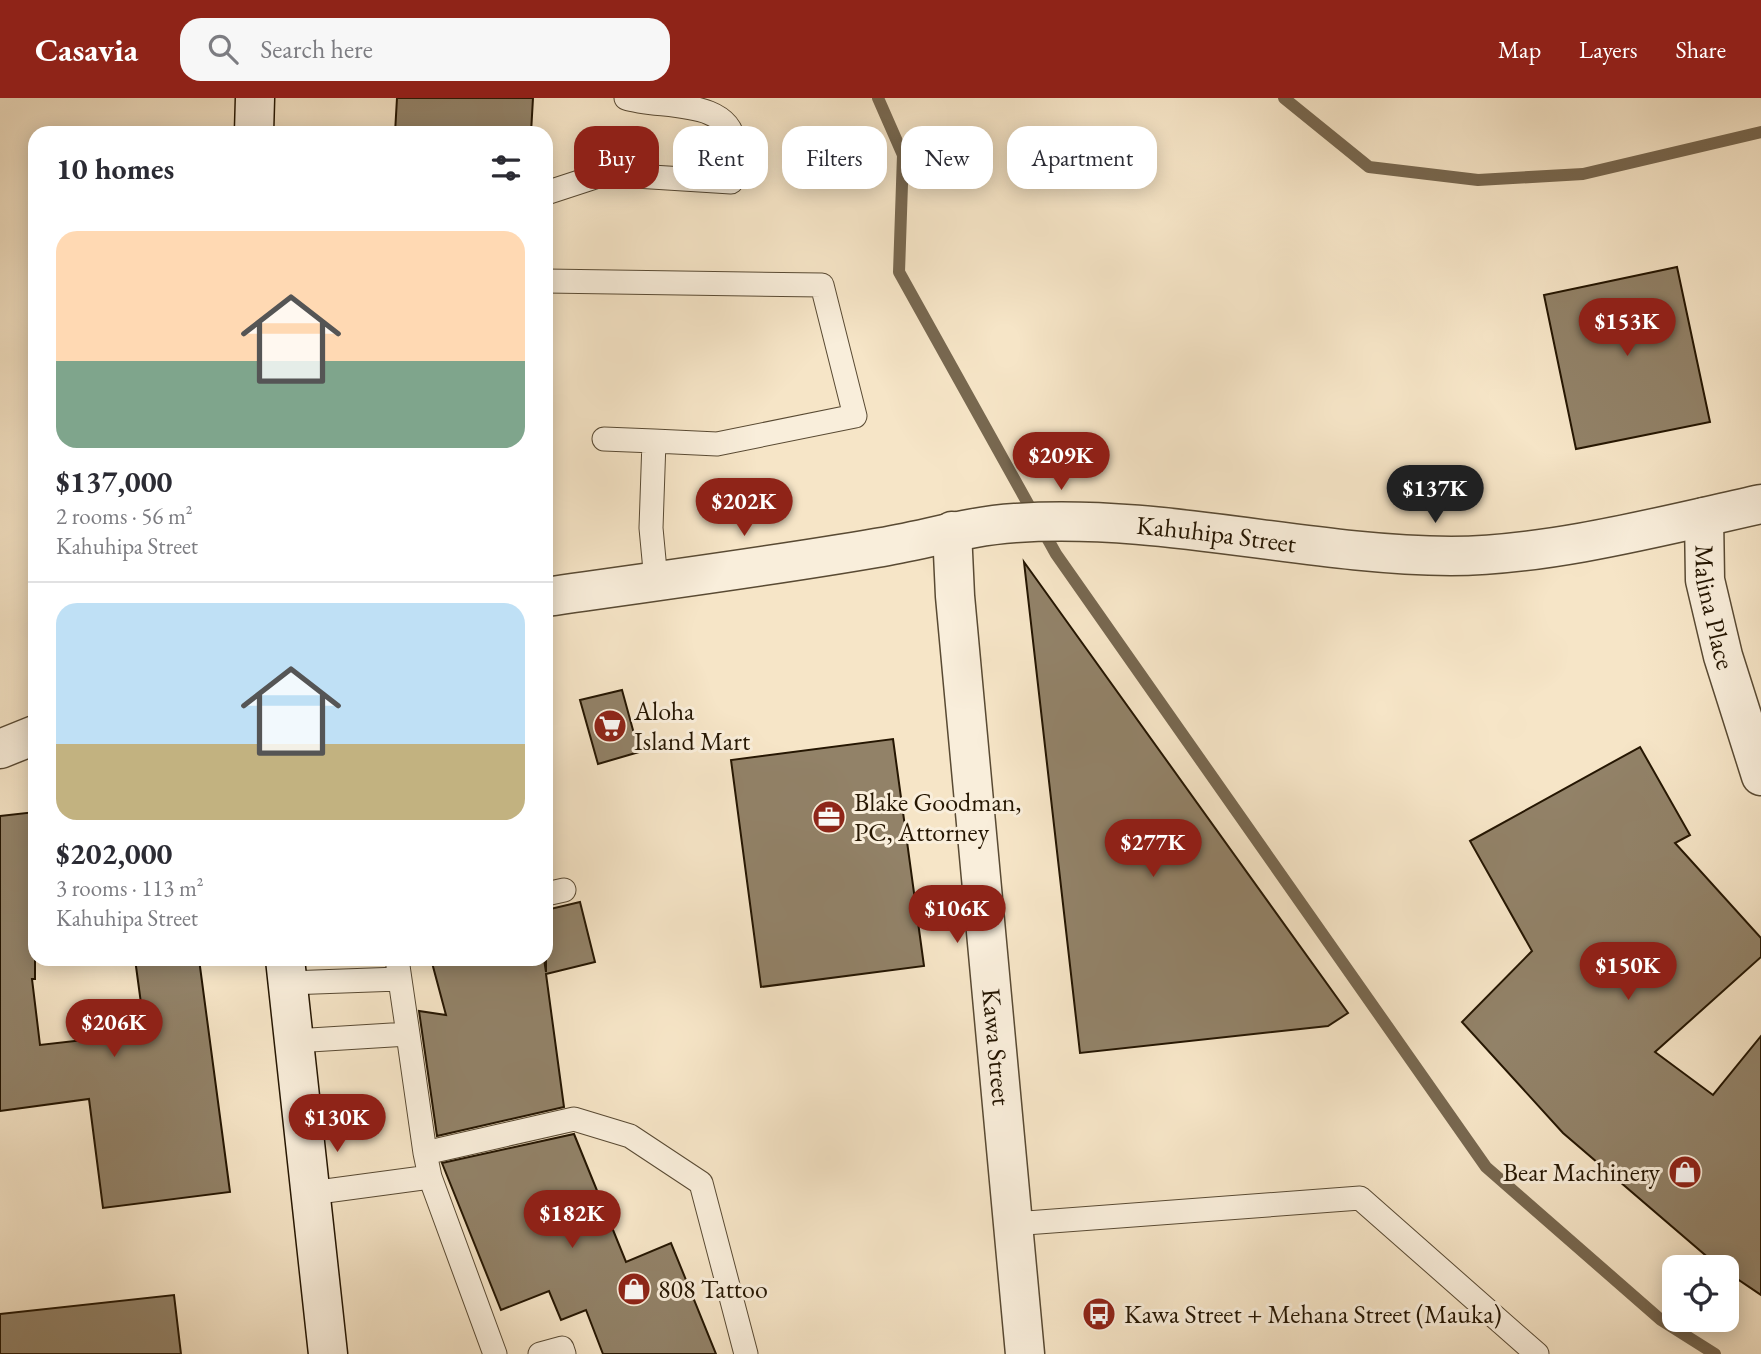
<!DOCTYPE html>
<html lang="en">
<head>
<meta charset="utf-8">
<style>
  :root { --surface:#fff; --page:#f7f7f7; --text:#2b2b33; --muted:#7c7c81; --line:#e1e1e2; --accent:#8f2418 }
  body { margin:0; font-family:"EB Garamond",serif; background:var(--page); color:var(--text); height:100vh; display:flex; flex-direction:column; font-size:26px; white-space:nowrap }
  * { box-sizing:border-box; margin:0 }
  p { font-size:23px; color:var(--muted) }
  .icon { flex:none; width:38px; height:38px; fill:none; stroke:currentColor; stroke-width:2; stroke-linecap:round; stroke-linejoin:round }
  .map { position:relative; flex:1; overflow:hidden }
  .sheet { position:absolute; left:28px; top:28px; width:525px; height:840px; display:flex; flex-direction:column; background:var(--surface); border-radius:21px; box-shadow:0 4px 18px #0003 }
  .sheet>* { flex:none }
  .hud { position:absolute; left:574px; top:28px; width:665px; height:63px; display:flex; gap:14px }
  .fabs { position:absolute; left:1662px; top:1157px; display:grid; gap:14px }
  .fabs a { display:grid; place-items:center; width:77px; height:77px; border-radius:14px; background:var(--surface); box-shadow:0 4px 18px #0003; font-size:35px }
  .price { position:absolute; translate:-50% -60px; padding:0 16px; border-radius:24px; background:var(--accent); color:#fff; font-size:23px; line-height:46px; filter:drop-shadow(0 2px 4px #0008) }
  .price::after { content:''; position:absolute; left:50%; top:42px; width:21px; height:16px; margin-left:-10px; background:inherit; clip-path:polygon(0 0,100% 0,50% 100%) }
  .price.current { background:#222; color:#fff }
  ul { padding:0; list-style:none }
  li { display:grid; align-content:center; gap:14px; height:371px; padding:0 28px }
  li+li { border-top:2px solid var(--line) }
  li span { display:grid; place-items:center; height:217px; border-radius:21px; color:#555 }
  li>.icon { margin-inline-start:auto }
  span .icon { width:126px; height:126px; fill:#fffc; stroke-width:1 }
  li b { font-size:30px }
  h2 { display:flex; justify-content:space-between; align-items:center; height:84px; padding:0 28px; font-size:30px }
  .tag { padding:0 24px; border-radius:21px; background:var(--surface); box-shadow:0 4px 18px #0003; font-size:24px; line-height:63px }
  .tag.current { background:var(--accent); color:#fff }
  header { display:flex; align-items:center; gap:42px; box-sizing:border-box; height:98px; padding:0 35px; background:var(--accent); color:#fff }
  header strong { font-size:33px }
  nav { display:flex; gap:38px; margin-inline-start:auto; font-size:24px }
  .search { width:490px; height:63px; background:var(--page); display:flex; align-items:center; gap:18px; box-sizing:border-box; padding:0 24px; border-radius:21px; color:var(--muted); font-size:26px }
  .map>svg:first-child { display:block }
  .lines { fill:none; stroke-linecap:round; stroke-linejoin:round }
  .stream { stroke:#786850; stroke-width:12 }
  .building { fill:#928268; stroke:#251602; stroke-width:2 }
  .service-casing { stroke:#594a33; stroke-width:25 }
  .minor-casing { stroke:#594a33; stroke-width:41 }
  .tertiary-casing { stroke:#594a33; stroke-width:41 }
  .secondary-casing { stroke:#251602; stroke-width:41 }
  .service { stroke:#f9eedb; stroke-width:23 }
  .minor { stroke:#f9eedb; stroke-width:38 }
  .tertiary { stroke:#f9eedb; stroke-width:38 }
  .secondary { stroke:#f9eedb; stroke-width:38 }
  .labels { text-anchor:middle; stroke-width:6; stroke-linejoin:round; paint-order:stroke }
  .street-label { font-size:26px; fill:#251602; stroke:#f9eedb }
  .poi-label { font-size:26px; fill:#251602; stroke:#f9eedb; text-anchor:start }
</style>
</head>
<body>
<header>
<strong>Casavia</strong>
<div class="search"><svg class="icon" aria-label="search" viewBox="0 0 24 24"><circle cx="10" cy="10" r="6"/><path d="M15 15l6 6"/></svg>Search here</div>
<nav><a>Map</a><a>Layers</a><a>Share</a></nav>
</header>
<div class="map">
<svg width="1761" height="1256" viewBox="0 0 1761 1256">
  <rect width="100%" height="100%" fill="#f6e5c7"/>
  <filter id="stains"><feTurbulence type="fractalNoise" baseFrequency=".00286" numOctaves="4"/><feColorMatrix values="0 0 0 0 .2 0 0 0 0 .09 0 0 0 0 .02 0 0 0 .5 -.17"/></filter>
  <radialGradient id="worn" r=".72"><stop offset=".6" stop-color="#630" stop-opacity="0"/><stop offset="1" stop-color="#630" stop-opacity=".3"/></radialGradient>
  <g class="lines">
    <!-- stream -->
    <path class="stream" d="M 878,0 L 903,57 L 899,174 L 1056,456 L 1486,1069 L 1661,1222 L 1715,1256
      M 1284,0 L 1369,69 L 1478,82 L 1583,76 L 1761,34"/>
  </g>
  <!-- building -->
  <path class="building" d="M 397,0 L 533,0 L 531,35 L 395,35 Z
    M 1677,169 L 1710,324 L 1576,351 L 1544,197 Z
    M 1024,464 L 1348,915 L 1328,928 L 1080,955 Z
    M 622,592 L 639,654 L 598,666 L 580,602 Z
    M 893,641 L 924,868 L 761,889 L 731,662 Z
    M 1640,649 L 1690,737 L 1675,745 L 1761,840 L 1761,859 L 1655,954 L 1713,997 L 1761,938 L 1761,1197 L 1727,1174 L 1727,1169 L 1718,1168 L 1563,1035 L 1462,924 L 1532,853 L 1470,743 Z
    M 35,714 L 35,881 L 32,881 L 40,947 L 145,935 L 135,861 L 199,861 L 230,1094 L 103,1110 L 89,1001 L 0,1013 L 0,718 Z
    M 580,804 L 595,864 L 546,876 L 564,1009 L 437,1038 L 419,913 L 446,917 L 431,861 L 544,861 L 546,874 L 546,812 Z
    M 574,1036 L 626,1164 L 671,1145 L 716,1256 L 603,1256 L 586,1212 L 561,1222 L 549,1193 L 501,1212 L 442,1065 Z
    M 174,1197 L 181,1256 L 0,1256 L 0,1216 Z"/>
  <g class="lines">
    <defs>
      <path id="service" d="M 546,95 L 604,76 L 731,84 C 732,71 735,57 734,45 C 729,0 660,11 626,0
        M 546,183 L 822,187 L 855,318 L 717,346 L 654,343 L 651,430 L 656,483
        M 604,341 L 654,343
        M 546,796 L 564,792
        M 397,861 L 408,936
        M 288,885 L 399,881
        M 294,943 L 408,936 L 425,1055
        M 430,1079 L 425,1055 L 574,1021 L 630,1038 L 701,1085 L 746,1256
        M 311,1095 L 430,1079 L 495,1256
        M 1013,1126 L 1360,1100 L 1537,1256
        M 540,1256 L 562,1250 L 564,1256"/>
      <g id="minor">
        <path id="s1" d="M 1704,419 L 1705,482 L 1723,558 L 1761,678"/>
        <path id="s2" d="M 952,433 L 955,498 L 1025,1256"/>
      </g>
      <g id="tertiary">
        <path id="s3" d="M 546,499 C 656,483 766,469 876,450 C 922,443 967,428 1015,425 C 1162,415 1305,457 1451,458 C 1548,458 1666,427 1761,406"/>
        <path d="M 0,651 L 35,637"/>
      </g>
      <path id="secondary" d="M 254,35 L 255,0
        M 285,861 L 328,1256"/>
    </defs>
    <!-- service casing -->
    <use href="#service" class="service-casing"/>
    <!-- minor casing -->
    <use href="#minor" class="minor-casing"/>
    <!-- tertiary casing -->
    <use href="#tertiary" class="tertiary-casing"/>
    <!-- secondary casing -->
    <use href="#secondary" class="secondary-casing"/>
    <!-- service -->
    <use href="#service" class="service"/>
    <!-- minor -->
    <use href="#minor" class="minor"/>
    <!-- tertiary -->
    <use href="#tertiary" class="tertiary"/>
    <!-- secondary -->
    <use href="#secondary" class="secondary"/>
  </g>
  <!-- icons -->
  <defs>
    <symbol id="supermarket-disc" viewBox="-11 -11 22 22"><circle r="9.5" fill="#8f2418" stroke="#f9eedb"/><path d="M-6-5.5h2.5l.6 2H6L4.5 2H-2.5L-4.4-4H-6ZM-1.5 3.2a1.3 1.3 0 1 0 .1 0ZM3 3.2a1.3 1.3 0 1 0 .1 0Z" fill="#fff"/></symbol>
    <symbol id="office-disc" viewBox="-11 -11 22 22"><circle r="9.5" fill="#8f2418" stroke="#f9eedb"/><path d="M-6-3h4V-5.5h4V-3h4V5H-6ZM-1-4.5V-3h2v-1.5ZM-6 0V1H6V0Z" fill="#fff"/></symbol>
    <symbol id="shop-disc" viewBox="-11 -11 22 22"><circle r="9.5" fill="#8f2418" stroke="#f9eedb"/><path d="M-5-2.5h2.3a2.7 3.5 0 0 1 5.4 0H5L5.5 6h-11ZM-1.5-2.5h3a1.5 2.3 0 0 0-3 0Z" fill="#fff"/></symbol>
    <symbol id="bus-disc" viewBox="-11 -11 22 22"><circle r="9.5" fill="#8f2418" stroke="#f9eedb"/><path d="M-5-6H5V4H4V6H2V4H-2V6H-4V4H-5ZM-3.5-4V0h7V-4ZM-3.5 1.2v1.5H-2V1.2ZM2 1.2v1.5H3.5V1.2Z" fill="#fff"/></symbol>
  </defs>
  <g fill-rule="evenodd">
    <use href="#supermarket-disc" x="591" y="609" width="38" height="38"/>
    <use href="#office-disc" x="810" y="700" width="38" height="38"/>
    <use href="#shop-disc" x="1666" y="1055" width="38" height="38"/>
    <use href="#shop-disc" x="615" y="1172" width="38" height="38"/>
    <use href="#bus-disc" x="1080" y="1197" width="38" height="38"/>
  </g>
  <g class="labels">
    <!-- street labels -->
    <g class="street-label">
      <text dy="9" stroke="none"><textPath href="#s3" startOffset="677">Kahuhipa Street</textPath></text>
      <text dy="9" stroke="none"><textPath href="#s1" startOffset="91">Malina Place</textPath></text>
      <text dy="9" stroke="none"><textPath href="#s2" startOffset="518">Kawa Street</textPath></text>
    </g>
    <!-- poi labels -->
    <g class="poi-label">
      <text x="634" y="622">Aloha<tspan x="634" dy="30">Island Mart</tspan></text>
      <text x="854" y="713">Blake Goodman,<tspan x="854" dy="30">PC, Attorney</tspan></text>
      <text x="1660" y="1083" text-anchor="end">Bear Machinery</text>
      <text x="658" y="1200">808 Tattoo</text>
      <text x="1124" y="1225">Kawa Street + Mehana Street (Mauka)</text>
    </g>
  </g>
  <rect width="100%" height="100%" filter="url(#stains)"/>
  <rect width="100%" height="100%" fill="url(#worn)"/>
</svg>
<div class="fabs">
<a><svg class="icon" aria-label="locate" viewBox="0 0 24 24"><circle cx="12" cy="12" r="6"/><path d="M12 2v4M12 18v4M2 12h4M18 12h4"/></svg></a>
</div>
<b class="price" style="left:1627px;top:260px">$153K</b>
<b class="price" style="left:1061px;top:394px">$209K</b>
<b class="price current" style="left:1435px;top:427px">$137K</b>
<b class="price" style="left:744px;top:440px">$202K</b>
<b class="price" style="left:1153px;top:781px">$277K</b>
<b class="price" style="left:957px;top:847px">$106K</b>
<b class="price" style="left:1628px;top:904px">$150K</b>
<b class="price" style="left:114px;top:961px">$206K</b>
<b class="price" style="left:337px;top:1056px">$130K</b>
<b class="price" style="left:572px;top:1152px">$182K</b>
<div class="hud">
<a class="tag current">Buy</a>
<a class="tag">Rent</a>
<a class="tag">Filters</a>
<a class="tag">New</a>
<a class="tag">Apartment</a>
</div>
<section class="sheet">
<h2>10 homes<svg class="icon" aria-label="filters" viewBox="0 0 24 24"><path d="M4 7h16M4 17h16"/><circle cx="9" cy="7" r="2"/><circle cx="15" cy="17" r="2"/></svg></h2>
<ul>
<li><span style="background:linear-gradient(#ffd9b3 60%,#7fa58c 0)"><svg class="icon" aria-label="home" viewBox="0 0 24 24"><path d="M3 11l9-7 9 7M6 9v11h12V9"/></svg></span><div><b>$137,000</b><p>2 rooms · 56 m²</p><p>Kahuhipa Street</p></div></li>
<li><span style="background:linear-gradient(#bfe0f5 65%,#c2b280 0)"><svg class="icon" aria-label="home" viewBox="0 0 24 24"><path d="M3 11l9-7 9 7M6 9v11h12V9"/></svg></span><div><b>$202,000</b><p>3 rooms · 113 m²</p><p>Kahuhipa Street</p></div></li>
</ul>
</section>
</div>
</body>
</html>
